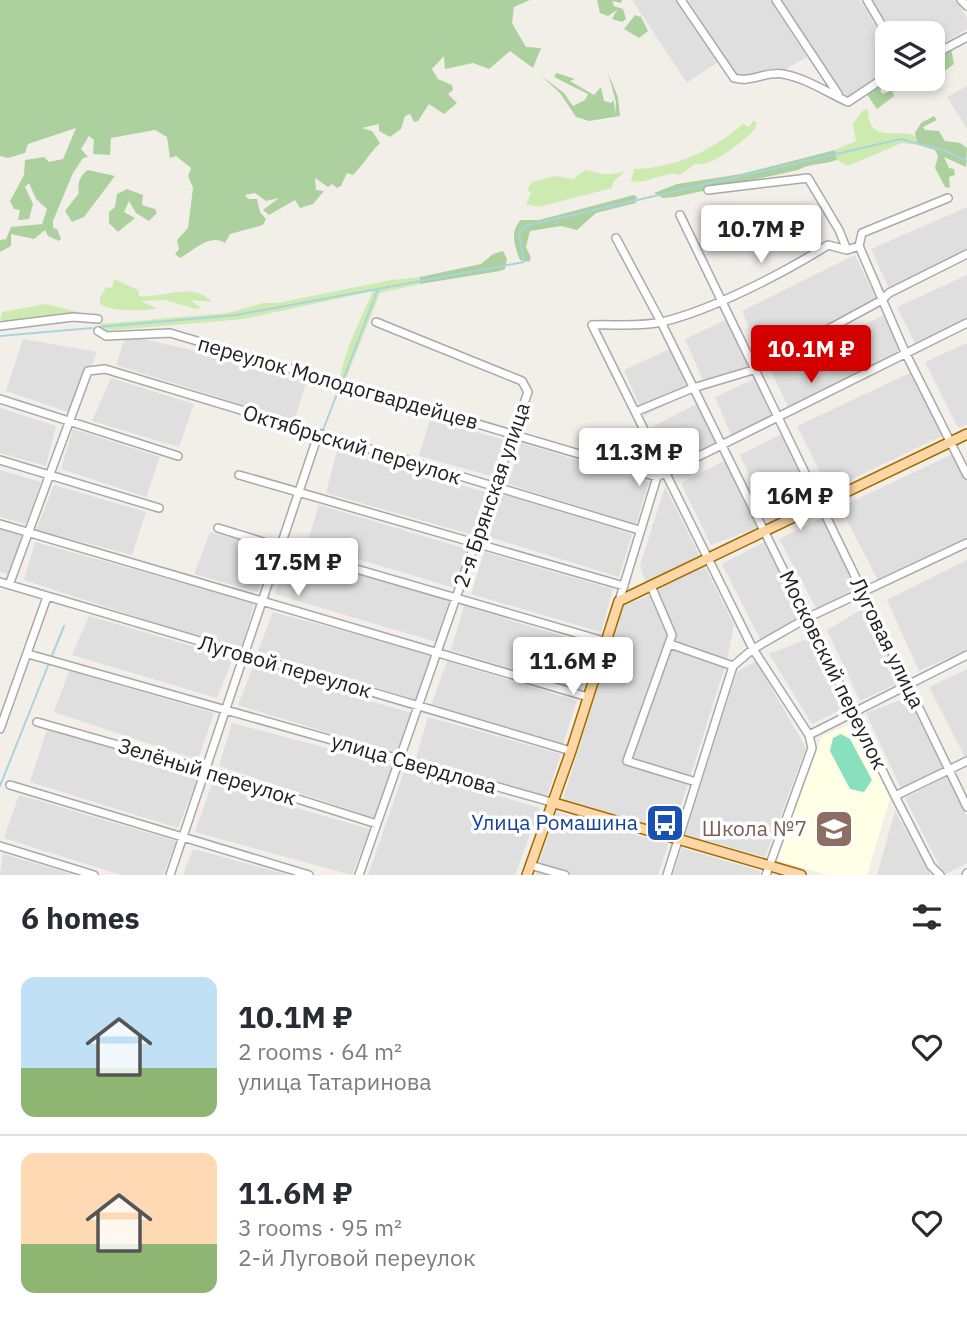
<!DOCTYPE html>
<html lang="en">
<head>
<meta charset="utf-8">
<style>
  :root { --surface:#fff; --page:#f7f7f7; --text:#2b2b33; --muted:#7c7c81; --line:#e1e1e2; --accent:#d40000 }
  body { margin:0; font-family:"IBM Plex Sans",sans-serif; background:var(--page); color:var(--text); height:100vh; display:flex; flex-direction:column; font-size:26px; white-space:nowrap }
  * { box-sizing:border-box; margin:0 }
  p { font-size:23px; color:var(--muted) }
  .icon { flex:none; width:38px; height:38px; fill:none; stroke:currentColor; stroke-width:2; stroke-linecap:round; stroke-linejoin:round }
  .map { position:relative; height:875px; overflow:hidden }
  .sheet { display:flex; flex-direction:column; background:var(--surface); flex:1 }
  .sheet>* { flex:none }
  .controls { position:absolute; left:875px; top:21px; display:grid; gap:14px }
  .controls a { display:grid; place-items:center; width:70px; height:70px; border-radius:14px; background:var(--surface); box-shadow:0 4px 10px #0003; font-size:35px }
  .price { position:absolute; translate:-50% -60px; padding:0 16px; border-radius:7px; background:#fff; color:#222; font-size:23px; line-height:46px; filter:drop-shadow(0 2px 4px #0008) }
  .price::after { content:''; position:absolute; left:50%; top:42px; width:21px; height:16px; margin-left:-10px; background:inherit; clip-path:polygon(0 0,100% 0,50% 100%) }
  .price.active { background:var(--accent); color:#fff }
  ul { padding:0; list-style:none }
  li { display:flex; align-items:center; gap:21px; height:175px; padding:0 21px }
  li+li { border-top:2px solid var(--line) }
  li span { display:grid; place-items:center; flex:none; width:196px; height:140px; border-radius:14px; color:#555 }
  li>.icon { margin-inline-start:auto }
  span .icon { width:84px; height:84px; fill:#fffc; stroke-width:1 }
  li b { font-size:30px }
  h2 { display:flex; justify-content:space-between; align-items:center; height:84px; padding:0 21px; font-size:30px }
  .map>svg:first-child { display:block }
  .residential { fill:#e0dfdf }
  .education { fill:#ffffe5 }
  .grass { fill:#cdebb0 }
  .forest { fill:#add19e }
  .pitch { fill:#88e0be }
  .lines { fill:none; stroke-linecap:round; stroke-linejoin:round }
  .stream { stroke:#aad3df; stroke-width:2 }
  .minor-casing { stroke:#a9a9a9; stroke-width:10 }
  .major-casing { stroke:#a06b00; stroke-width:12 }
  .minor { stroke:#fff; stroke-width:7 }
  .major { stroke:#fcd6a4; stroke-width:9 }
  .labels { text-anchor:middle; stroke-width:7; stroke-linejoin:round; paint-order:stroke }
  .street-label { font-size:21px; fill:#222; stroke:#fff }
  .transit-label { font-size:21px; fill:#164399; stroke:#fff; text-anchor:end }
  .education-label { font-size:21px; fill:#785e54; stroke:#fff; text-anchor:end }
</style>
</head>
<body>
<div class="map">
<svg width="967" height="875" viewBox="0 0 967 875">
  <rect width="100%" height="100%" fill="#f2efe9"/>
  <!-- residential -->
  <path class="residential" d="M 632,0 L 677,0 L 718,62 L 687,83 Z
    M 688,0 L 770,0 L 807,57 L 781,72 L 736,75 Z
    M 779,0 L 860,0 L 887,44 L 887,70 L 850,96 L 844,97 Z
    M 872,0 L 956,0 L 967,18 L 967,29 L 933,49 L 933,33 L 892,33 Z
    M 967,86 L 967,129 L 947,97 Z
    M 967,207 L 967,249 L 890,291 L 871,249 Z
    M 855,255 L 878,302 L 762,359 L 742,311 Z
    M 967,275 L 967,325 L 918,349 L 897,307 Z
    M 884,315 L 907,358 L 791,413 L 771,371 Z
    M 728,319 L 751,365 L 705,385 L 685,339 Z
    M 126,335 L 308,377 L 294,421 L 116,365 Z
    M 23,339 L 97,352 L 74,414 L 6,391 Z
    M 967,343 L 967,424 L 958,428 L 925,362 Z
    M 672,348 L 693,391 L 644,416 L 624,370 Z
    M 912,372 L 944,435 L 829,490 L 797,426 Z
    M 111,378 L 194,404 L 179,447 L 92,421 Z
    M 756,378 L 777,418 L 733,440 L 715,397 Z
    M 700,402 L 720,447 L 673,468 L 652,427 Z
    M 0,408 L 56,426 L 46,466 L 0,453 Z
    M 430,419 L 505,440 L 495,477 L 419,456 Z
    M 73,429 L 160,457 L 146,497 L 61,469 Z
    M 783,433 L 816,496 L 770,519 L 740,455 Z
    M 521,443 L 649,482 L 636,524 L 508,484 Z
    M 337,451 L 485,492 L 473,535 L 326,493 Z
    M 955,453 L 967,478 L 967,547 L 882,588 L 840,507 Z
    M 726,460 L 759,527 L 711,545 L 681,483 Z
    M 0,470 L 41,482 L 26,524 L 0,517 Z
    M 54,485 L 146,512 L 132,555 L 36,530 Z
    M 665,487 L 734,625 L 727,660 L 673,831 L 563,799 L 623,606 L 650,595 L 640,565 Z
    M 502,494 L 632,534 L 619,577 L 489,537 Z
    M 319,505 L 467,549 L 455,588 L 307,544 Z
    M 825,516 L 865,594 L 820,615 L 779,539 Z
    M 0,528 L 27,536 L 14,576 L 0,572 Z
    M 210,532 L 273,548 L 258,592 L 194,574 Z
    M 766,541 L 806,622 L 761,641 L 722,564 Z
    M 35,542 L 254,603 L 241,651 L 24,580 Z
    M 484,552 L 613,589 L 601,632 L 471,594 Z
    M 288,553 L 449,601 L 436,642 L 275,594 Z
    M 967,560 L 967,649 L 919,671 L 887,600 Z
    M 869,605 L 907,679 L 860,701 L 827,630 Z
    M 464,606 L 595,646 L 581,690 L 451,650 Z
    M 273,612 L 434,655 L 417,700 L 258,651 Z
    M 89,616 L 233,658 L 217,698 L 72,655 Z
    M 810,638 L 842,709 L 812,724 L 769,654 Z
    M 447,661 L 577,701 L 563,744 L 431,706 Z
    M 756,661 L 806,748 L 765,857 L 685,835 L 737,672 Z
    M 253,667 L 412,713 L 401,755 L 238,705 Z
    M 967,669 L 967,761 L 929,687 Z
    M 69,671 L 214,713 L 198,760 L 54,712 Z
    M 917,694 L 951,768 L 903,793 L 866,713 Z
    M 428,717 L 561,754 L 547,796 L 415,761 Z
    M 232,723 L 395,766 L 378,819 L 219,766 Z
    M 48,726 L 199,775 L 178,828 L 30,782 Z
    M 405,769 L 540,808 L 515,875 L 368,875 Z
    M 947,776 L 967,816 L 967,863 L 944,875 L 905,798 Z
    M 212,784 L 370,829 L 352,875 L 195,832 Z
    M 19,795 L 176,841 L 163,875 L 121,875 L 4,838 Z
    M 895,811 L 931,875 L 877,875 Z
    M 556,812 L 668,844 L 658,875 L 535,875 Z
    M 682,848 L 760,871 L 759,875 L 673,875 Z
    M 193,849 L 289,875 L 183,875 Z
    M 3,854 L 75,875 L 0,875 Z"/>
  <!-- education -->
  <path class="education" d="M 853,723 L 890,798 L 867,875 L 828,875 L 777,860 L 822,736 Z"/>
  <!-- grass -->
  <path class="grass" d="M 868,109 C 868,147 900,126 917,137 L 918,145 L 902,143 L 848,166 L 837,160 L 835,150 L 856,141 L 853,124 L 862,111 Z
    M 753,121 L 757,122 L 755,129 C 744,141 711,168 695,164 L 680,175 C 664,170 648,185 631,181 L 634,169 C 675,168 712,151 743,124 L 749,127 Z
    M 585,170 C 606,174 602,177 625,171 L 613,182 L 612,188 L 539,207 L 526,204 L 531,193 L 527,190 L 532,182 L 555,176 L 573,179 Z
    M 420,277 L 420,284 L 380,293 L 345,381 L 340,379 C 345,348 361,319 373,291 L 244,319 L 104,331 L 99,324 L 228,313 L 263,303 L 277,303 L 391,280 Z
    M 114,279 L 138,290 L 139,296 C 165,298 193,281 212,302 L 190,300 L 201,308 L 196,309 L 165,300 L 140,301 L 157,308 C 145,312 109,311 100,304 L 100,298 L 106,287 L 112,288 Z
    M 46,304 L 78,312 L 9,323 L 0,319 L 2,312 Z"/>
  <!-- forest -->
  <path class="forest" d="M 0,0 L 530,0 L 514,7 L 512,23 L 526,47 L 541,48 L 533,68 L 510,51 L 489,69 L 473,63 L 445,69 L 444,56 L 432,69 L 438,79 L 452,85 L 453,90 L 448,94 L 457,103 L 444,114 L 429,104 L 418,121 L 414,122 L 410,114 L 405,116 L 401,129 L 390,137 L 379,131 L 379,124 L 362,128 L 372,131 L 380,143 C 369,154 363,165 353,175 L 347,173 L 341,186 L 337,188 L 332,184 L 328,187 L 315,178 L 316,190 L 324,191 L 313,204 L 300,208 L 295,200 L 269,215 L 263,210 L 279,198 L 266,201 L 255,193 L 245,195 L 248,199 L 257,199 L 260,212 L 266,219 L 263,225 L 230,234 L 225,243 C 210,233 193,251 180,258 L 175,254 L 179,249 L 177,240 L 188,228 L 193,188 L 188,176 L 191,168 L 176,156 L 170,158 L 167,137 L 155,130 L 111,138 L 110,155 L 93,154 L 94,140 L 89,136 L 81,149 L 88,157 L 83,158 L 73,173 L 53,221 L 53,228 L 57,229 L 61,239 L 59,241 L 48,236 L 45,230 L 34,239 L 11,234 L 11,246 L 0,252 L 0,240 L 6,239 L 11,227 L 42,224 L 47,209 L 36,199 L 29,183 L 25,187 L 33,204 L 29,219 L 18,220 L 20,210 L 14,209 L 10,201 L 24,175 L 25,160 L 44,157 L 49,162 L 63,159 L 76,128 L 28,144 L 25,153 L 8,158 L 0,156 Z
    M 597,0 L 622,0 L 621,3 L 612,1 L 614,6 L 623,9 L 626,19 L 622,22 L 612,19 L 617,10 L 608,16 L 600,13 Z
    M 635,15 L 641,17 L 648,31 L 639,38 L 624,29 Z
    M 951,49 L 954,64 L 936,77 L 933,74 L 933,53 Z
    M 557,73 L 575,79 L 570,81 L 594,95 L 601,87 L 604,101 L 611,103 L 614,100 L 615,115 L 616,102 L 608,73 L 618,97 L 620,116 L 589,121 L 576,117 L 560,93 L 540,75 L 564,93 L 573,106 L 585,100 L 588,94 L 556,78 L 554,76 Z
    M 888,79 L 880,91 L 883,94 L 892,90 L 894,96 L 877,109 L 866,93 Z
    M 934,116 L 937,120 L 923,127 L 925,130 L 939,131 L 945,141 L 960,143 L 967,148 L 966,167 L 944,157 L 949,168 L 954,169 L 955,175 L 949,177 L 950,188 L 945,187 L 935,168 L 938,156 L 935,150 L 918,145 L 915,133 L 921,123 Z
    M 835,150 L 837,160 C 823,165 810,163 798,170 L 675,197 L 663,198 L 654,193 L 677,184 L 741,174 Z
    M 88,170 L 115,176 L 84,217 L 72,222 L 65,211 L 79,193 C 77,184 80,175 88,170 Z
    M 127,189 L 143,195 L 142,205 L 155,209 L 157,213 L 149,221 L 136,213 L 129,201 L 124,212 L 135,218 L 118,232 L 109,223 L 109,212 L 115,207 L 117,194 Z
    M 634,195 L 637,197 L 636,203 L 596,213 L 577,230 L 561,226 L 530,231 L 526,247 L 531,258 L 529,262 L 520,260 C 515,247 509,231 521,220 L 539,220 Z
    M 503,251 L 507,259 L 505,269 L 500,271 L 420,284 L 420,277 L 481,264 L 493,254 Z"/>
  <!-- pitch -->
  <path class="pitch" d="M 841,734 L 850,739 L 872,780 L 864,792 L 850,789 L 830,751 L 833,738 Z"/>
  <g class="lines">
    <!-- stream -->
    <path class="stream" d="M 99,327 L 236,315 L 524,262 L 519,233 L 525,226 L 901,139 L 943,150 L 967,161
      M 0,336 L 92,328
      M 343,380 L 378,289
      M 323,430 L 340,386
      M 51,658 L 64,626
      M 0,786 L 49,663"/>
    <defs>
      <path id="minor" d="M 681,0 L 734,78 C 751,83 766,71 783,74 C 806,78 828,93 848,102 L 887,76
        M 776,0 L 838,94
        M 867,0 L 887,34
        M 961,0 L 967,6
        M 933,55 L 967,37
        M 708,190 L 808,178 L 839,230 L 847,250
        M 680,215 L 967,807
        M 616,238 L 661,322 L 895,796 L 931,866 L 940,875
        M 859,246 L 905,352 L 967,475
        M 0,326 L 73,317 L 98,319
        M 98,331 L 106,336 L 170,333 L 657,477
        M 0,399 L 178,456
        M 635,412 L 693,388 L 753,370 L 882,300 L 889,293 L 967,254
        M 0,460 L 159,508
        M 239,475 L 624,586
        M 0,524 L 588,697
        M 218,528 L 273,545 L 281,551 L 291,550 L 604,641
        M 0,582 L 571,751
        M 9,585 L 88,371 L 105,369 L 639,530
        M 651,586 L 672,635 L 627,761 L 696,782
        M 619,601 L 657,477 L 967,323
        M 670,644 L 733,666
        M 28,654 L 551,802
        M 37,722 L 206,770 L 377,824
        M 0,729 L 47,597
        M 809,735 L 967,655
        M 10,785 L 309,875
        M 895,796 L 967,761
        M 0,846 L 94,875
        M 530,865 L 565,875
        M 170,875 L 318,435
        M 359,875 L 528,392 L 522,381 L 376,322
        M 667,875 L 733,666 L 753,649 L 807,618 L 967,543
        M 766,875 L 812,748 L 809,735 L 753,649 L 592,325 C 614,324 640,327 662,322 C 712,310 784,273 828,245 L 847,250 L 859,246 L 862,233 L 948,198
        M 966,875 L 967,873"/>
      <path id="major" d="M 551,802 L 801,875
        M 527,875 L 571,751 L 619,601 L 967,434"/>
    </defs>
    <!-- minor casing -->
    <use href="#minor" class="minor-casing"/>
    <!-- major casing -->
    <use href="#major" class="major-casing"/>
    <!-- minor -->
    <use href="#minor" class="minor"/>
    <!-- major -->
    <use href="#major" class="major"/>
  </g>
  <!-- icons -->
  <defs>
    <symbol id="bus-square" viewBox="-11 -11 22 22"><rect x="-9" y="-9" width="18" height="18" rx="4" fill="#1a4fb4" stroke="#fff"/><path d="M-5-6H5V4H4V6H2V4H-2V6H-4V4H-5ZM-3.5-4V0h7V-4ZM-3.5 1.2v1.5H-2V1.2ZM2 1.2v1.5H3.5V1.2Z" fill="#fff"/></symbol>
    <symbol id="school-square" viewBox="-11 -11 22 22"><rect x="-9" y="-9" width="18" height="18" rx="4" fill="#8d6e63" stroke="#fff"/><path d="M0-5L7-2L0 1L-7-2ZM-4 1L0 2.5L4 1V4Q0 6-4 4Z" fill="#fff"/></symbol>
  </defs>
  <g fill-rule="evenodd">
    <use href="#bus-square" x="643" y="801" width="44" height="44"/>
    <use href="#school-square" x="812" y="807" width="44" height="44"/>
  </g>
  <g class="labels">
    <!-- street labels -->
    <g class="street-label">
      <text transform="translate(338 383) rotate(16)" y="7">переулок Молодогвардейцев</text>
      <text transform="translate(352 445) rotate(17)" y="7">Октябрьский переулок</text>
      <text transform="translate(492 495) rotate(-71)" y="7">2-я Брянская улица</text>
      <text transform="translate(887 643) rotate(64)" y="7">Луговая улица</text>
      <text transform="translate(285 667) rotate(16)" y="7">Луговой переулок</text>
      <text transform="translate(833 670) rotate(64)" y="7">Московский переулок</text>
      <text transform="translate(414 764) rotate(16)" y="7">улица Свердлова</text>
      <text transform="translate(207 772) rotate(17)" y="7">Зелёный переулок</text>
    </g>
    <!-- transit labels -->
    <g class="transit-label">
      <text x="638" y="830">Улица Ромашина</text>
    </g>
    <!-- education labels -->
    <g class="education-label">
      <text x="807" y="836">Школа №7</text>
    </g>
  </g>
</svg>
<div class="controls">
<a><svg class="icon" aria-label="layers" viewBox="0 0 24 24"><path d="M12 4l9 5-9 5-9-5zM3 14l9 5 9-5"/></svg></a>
</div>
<b class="price" style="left:761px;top:265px">10.7M ₽</b>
<b class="price active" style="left:811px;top:385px">10.1M ₽</b>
<b class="price" style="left:639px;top:488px">11.3M ₽</b>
<b class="price" style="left:800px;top:532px">16M ₽</b>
<b class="price" style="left:298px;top:598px">17.5M ₽</b>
<b class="price" style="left:573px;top:697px">11.6M ₽</b>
</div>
<section class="sheet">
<h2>6 homes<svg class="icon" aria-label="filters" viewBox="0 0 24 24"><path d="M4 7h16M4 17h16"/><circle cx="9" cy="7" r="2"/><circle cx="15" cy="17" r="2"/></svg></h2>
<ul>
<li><span style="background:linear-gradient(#bfe0f5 65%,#8fb573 0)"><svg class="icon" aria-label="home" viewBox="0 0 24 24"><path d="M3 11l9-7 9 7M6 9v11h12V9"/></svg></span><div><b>10.1M ₽</b><p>2 rooms · 64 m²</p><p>улица Татаринова</p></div><svg class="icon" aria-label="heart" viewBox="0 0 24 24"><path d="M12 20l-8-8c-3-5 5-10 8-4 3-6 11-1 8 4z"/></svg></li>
<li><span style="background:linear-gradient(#ffd9b3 65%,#8fb573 0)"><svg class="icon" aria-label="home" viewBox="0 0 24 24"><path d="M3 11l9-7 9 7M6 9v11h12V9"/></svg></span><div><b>11.6M ₽</b><p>3 rooms · 95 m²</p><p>2-й Луговой переулок</p></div><svg class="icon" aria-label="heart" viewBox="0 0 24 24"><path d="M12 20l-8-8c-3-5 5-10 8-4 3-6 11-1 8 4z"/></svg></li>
</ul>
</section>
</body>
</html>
